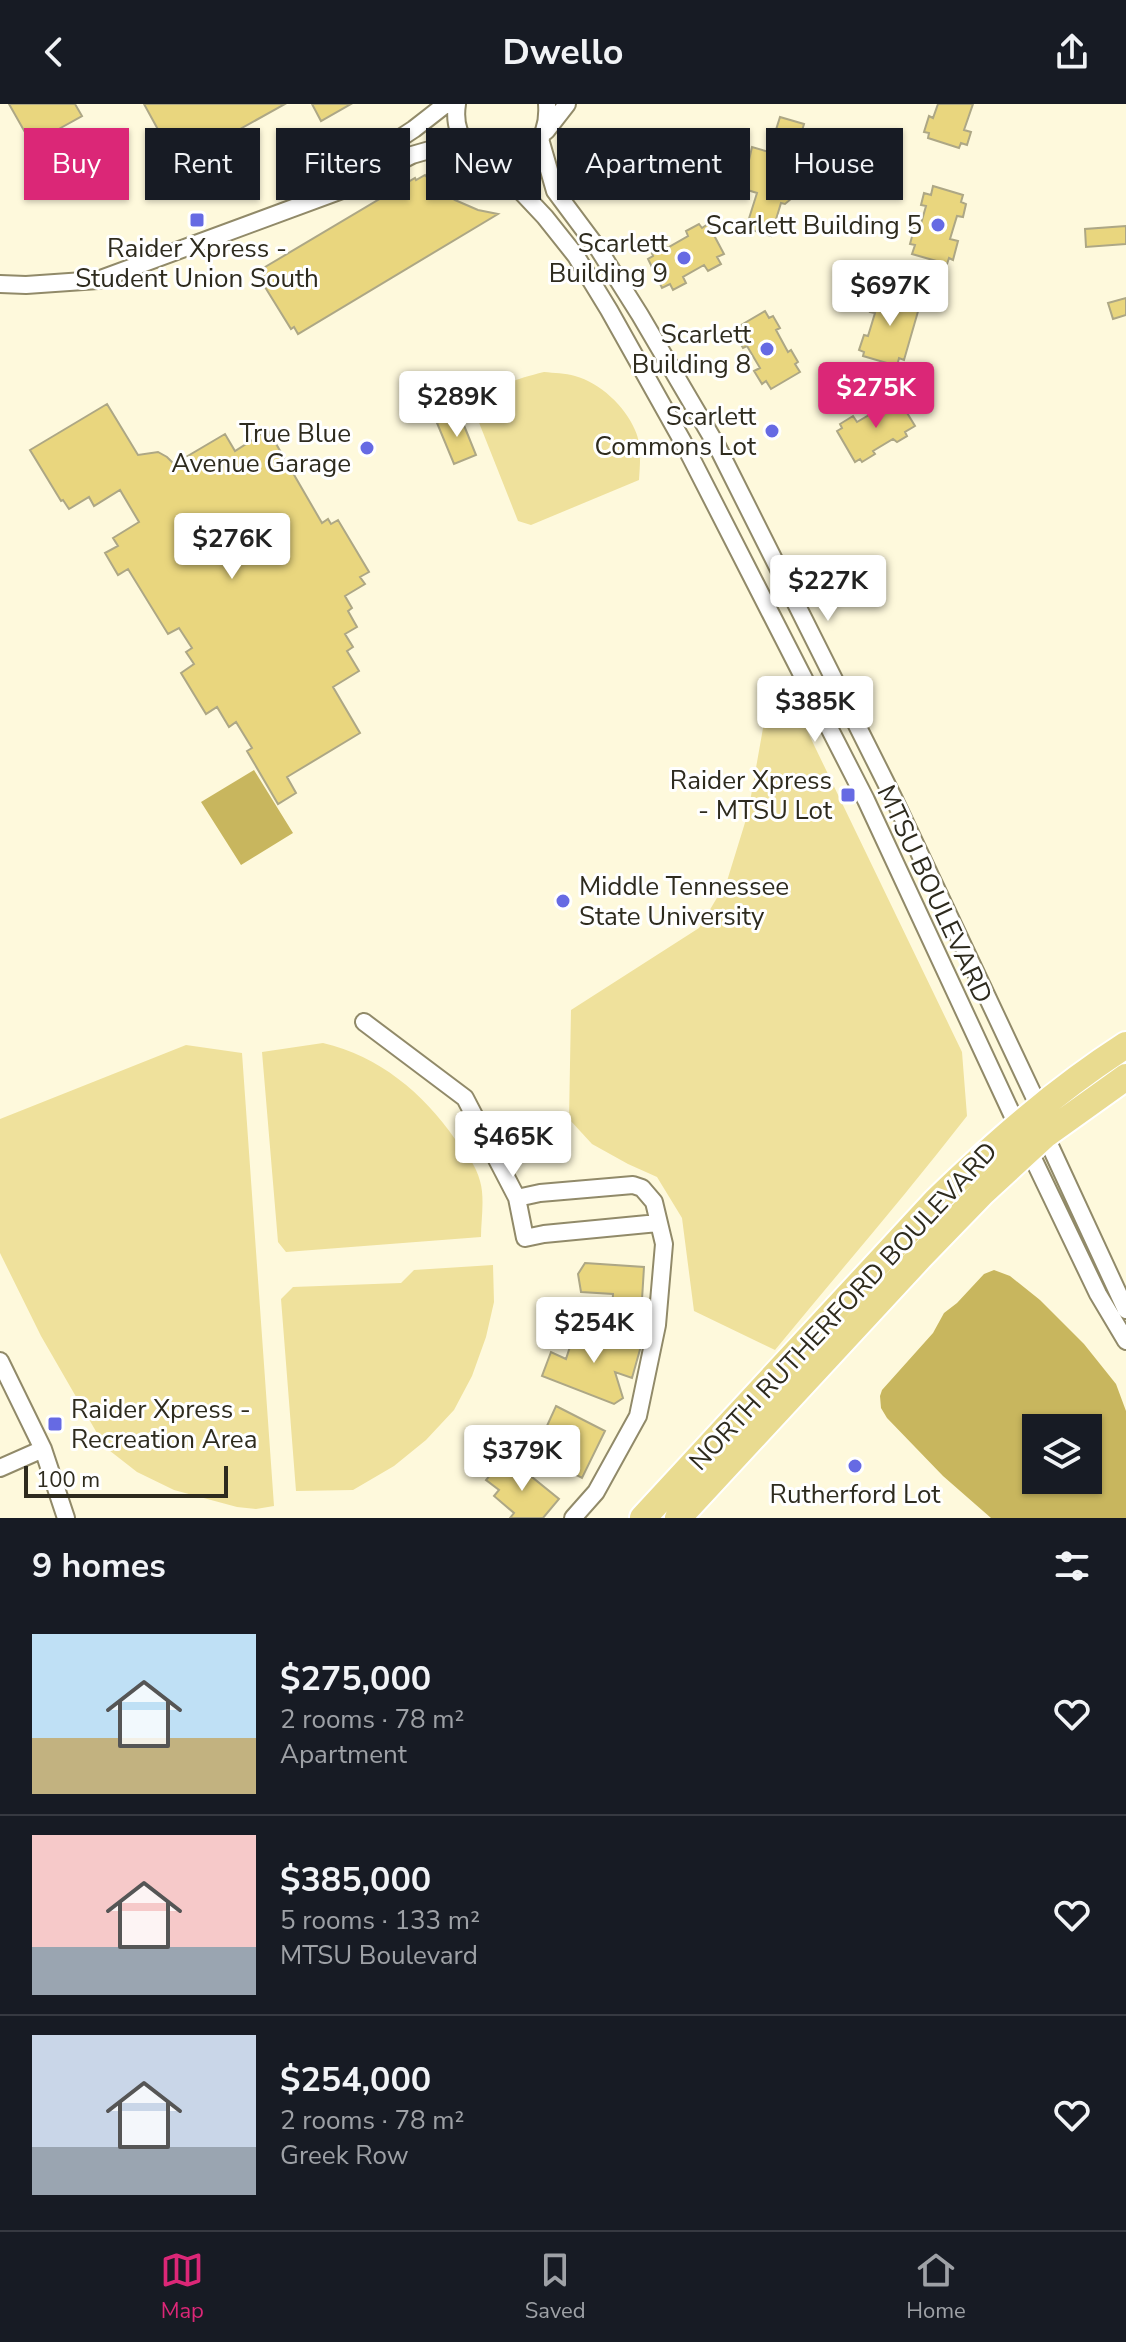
<!DOCTYPE html>
<html lang="en">
<head>
<meta charset="utf-8">
<style>
  :root { --surface:#171b24; --page:#242831; --text:#f1f3f6; --muted:#9ea1a6; --line:#363941; --accent:#db2777 }
  body { margin:0; font-family:"Nunito Sans",sans-serif; background:var(--page); color:var(--text); height:100vh; display:flex; flex-direction:column; font-size:30px; white-space:nowrap }
  * { box-sizing:border-box; margin:0 }
  p { font-size:26px; color:var(--muted) }
  .icon { flex:none; width:44px; height:44px; fill:none; stroke:currentColor; stroke-width:2; stroke-linecap:round; stroke-linejoin:round }
  .map { position:relative; height:1414px; overflow:hidden }
  .side { display:flex; flex-direction:column; background:var(--surface); flex:1 }
  .side>* { flex:none }
  .hud { position:absolute; left:24px; top:24px; width:1078px; height:72px; display:flex; gap:16px }
  .buttons { position:absolute; left:1022px; top:1310px; display:grid; gap:16px }
  .buttons a { display:grid; place-items:center; width:80px; height:80px; border-radius:0px; background:var(--surface); box-shadow:0 2px 6px #0004; font-size:40px }
  .scale { position:absolute; left:24px; bottom:20px; width:204px; box-sizing:border-box; padding-left:8px; border:4px solid #2e2b1e; border-top:0; font-size:22px; line-height:28px; white-space:nowrap; color:#2e2b1e; -webkit-text-stroke:6px #fff; paint-order:stroke }
  .price { position:absolute; translate:-50% -68px; padding:0 18px; border-radius:8px; background:#fff; color:#222; font-size:26px; line-height:52px; filter:drop-shadow(0 2px 4px #0008) }
  .price::after { content:''; position:absolute; left:50%; top:48px; width:24px; height:18px; margin-left:-12px; background:inherit; clip-path:polygon(0 0,100% 0,50% 100%) }
  .price.selected { background:var(--accent); color:#fff }
  ul { padding:0; list-style:none }
  li { display:flex; align-items:center; gap:24px; height:200px; padding:0 32px }
  li+li { border-top:2px solid var(--line) }
  li span { display:grid; place-items:center; flex:none; width:224px; height:160px; border-radius:0px; color:#555 }
  li>.icon { margin-inline-start:auto }
  span .icon { width:96px; height:96px; fill:#fffc; stroke-width:1 }
  li b { font-size:34px }
  h2 { display:flex; justify-content:space-between; align-items:center; height:96px; padding:0 32px; font-size:34px }
  .tag { padding:0 28px; border-radius:0px; background:var(--surface); box-shadow:0 2px 6px #0004; font-size:28px; line-height:72px }
  .tag.selected { background:var(--accent); color:#fff }
  header { display:flex; justify-content:space-between; align-items:center; height:104px; padding:0 32px; background:var(--surface); font-size:36px; font-weight:700 }
  .tab-bar { display:flex; justify-content:space-around; align-items:center; height:112px; border-top:2px solid var(--line); background:var(--surface); font-size:22px; color:var(--muted) }
  .tab-bar a { display:grid; justify-items:center; gap:4px }
  .tab-bar .selected { color:var(--accent) }
  .map>svg:first-child { display:block }
  .green { fill:#efe19c }
  .water { fill:#c8b65e; fill-rule:evenodd }
  .building { fill:#e9d67e; stroke:#ada785; stroke-width:2 }
  .lines { fill:none; stroke-linecap:round; stroke-linejoin:round }
  .minor-casing { stroke:#918a69; stroke-width:20 }
  .primary-casing { stroke:#fff; stroke-width:30 }
  .minor { stroke:#fff; stroke-width:16 }
  .primary { stroke:#e9db90; stroke-width:26 }
  .poi-dot { fill:#666ae3; stroke:#fff; stroke-width:3 }
  .labels { text-anchor:middle; stroke-width:6; stroke-linejoin:round; paint-order:stroke }
  .poi-label { font-size:26px; fill:#2e2b1e; stroke:#fff; text-anchor:end }
  .street-label { font-size:26px; fill:#2e2b1e; stroke:#fff }
</style>
</head>
<body>
<header><svg class="icon" aria-label="back" viewBox="0 0 24 24"><path d="M15 5l-7 7 7 7"/></svg>Dwello<svg class="icon" aria-label="share" viewBox="0 0 24 24"><path d="M12 15V3M7 8l5-5 5 5M5 13v7h14v-7"/></svg></header>
<div class="map">
<svg width="1126" height="1414" viewBox="0 0 1126 1414">
  <rect width="100%" height="100%" fill="#fef9dc"/>
  <!-- green -->
  <path class="green" d="M 544,268 C 554,269 565,269 575,272 C 600,279 625,302 635,326 C 642,341 640,360 639,376 L 531,421 L 518,417 L 474,306 C 496,281 512,276 544,268 Z
    M 787,585 L 962,948 L 967,1012 C 905,1092 839,1168 775,1246 L 694,1207 L 682,1114 L 657,1073 L 628,1060 L 592,1040 L 569,1015 L 571,906 L 699,824 L 727,777 L 748,709 L 768,596 Z
    M 323,939 C 379,952 423,989 455,1035 C 465,1048 476,1061 480,1077 C 485,1094 481,1116 481,1133 L 286,1148 L 278,1138 L 262,948 Z
    M 186,941 L 242,949 L 274,1402 L 256,1405 L 237,1403 L 174,1386 L 137,1368 L 105,1343 L 41,1232 L 0,1149 L 0,1015 Z
    M 493,1161 L 494,1198 L 486,1233 L 472,1272 L 454,1306 L 426,1336 L 394,1362 L 353,1386 L 296,1387 L 281,1195 L 293,1183 L 401,1179 L 414,1166 Z"/>
  <!-- water -->
  <path class="water" d="M 254,666 L 293,729 L 241,761 L 201,698 Z
    M 994,1166 L 1010,1172 L 1040,1196 L 1084,1240 L 1116,1280 L 1126,1307 L 1126,1414 L 991,1414 L 943,1372 L 887,1314 L 881,1304 L 880,1292 L 882,1286 L 933,1229 L 944,1209 L 957,1199 L 984,1170 ZM 1088,1324 L 1088,1376 L 1036,1376 L 1036,1324 Z"/>
  <!-- building -->
  <path class="building" d="M 9,0 L 75,0 L 82,12 L 57,26 L 61,32 L 35,46 Z
    M 144,0 L 285,0 L 206,44 L 206,56 L 203,61 L 199,65 L 187,68 L 178,62 Z
    M 312,0 L 351,0 L 321,17 Z
    M 938,0 L 973,0 L 964,26 L 971,28 L 967,41 L 961,39 L 959,44 L 928,34 L 929,29 L 924,28 L 929,12 L 933,14 Z
    M 780,13 L 804,20 L 795,51 L 798,52 L 803,71 L 798,89 L 785,100 L 781,99 L 771,132 L 746,124 L 757,89 L 741,84 L 744,70 L 740,69 L 743,55 L 749,56 L 752,43 L 769,48 Z
    M 425,71 L 438,85 L 455,96 L 478,106 L 498,110 L 298,230 L 294,223 L 291,225 L 260,175 L 264,173 L 260,166 L 415,74 L 416,76 Z
    M 933,82 L 963,91 L 961,98 L 966,100 L 963,113 L 957,112 L 950,135 L 958,137 L 953,156 L 949,154 L 947,160 L 912,150 L 915,141 L 910,140 L 914,125 L 919,127 L 922,116 L 926,102 L 921,101 L 924,89 L 931,91 Z
    M 699,120 L 702,124 L 708,120 L 724,150 L 717,153 L 721,160 L 708,167 L 704,161 L 683,173 L 686,179 L 673,186 L 670,180 L 662,184 L 648,155 L 653,152 L 651,147 L 665,140 L 667,144 L 688,132 L 686,127 Z
    M 1126,122 L 1126,140 L 1086,143 L 1085,125 Z
    M 882,185 L 915,195 L 913,202 L 919,204 L 904,256 L 899,254 L 897,262 L 863,252 L 864,248 L 859,246 L 864,231 L 868,232 L 875,209 L 870,208 L 875,192 L 880,193 Z
    M 1126,194 L 1126,211 L 1113,215 L 1108,199 Z
    M 765,207 L 769,214 L 773,212 L 780,224 L 776,226 L 788,248 L 791,246 L 798,258 L 795,260 L 800,268 L 771,285 L 766,277 L 762,280 L 754,267 L 760,264 L 747,242 L 743,244 L 736,232 L 740,230 L 736,224 Z
    M 889,294 L 892,297 L 898,294 L 915,322 L 905,328 L 907,332 L 897,338 L 893,335 L 873,347 L 875,350 L 862,358 L 860,355 L 855,358 L 837,327 L 842,324 L 840,320 L 853,312 L 857,318 L 879,305 L 877,301 Z
    M 107,300 L 138,351 L 158,348 L 167,353 L 174,360 L 225,330 L 235,347 L 268,326 L 322,419 L 328,415 L 331,420 L 338,416 L 369,468 L 360,473 L 365,480 L 345,492 L 352,504 L 348,507 L 357,523 L 345,530 L 353,543 L 347,547 L 359,567 L 333,583 L 360,629 L 287,673 L 296,689 L 278,700 L 247,647 L 252,644 L 236,618 L 229,623 L 217,603 L 206,610 L 181,569 L 194,560 L 186,548 L 192,544 L 179,524 L 168,530 L 128,465 L 118,471 L 105,449 L 118,442 L 113,434 L 139,418 L 120,386 L 94,402 L 89,393 L 69,405 L 63,396 L 61,397 L 30,346 Z
    M 459,309 L 476,351 L 454,360 L 437,319 Z
    M 585,1159 L 644,1163 L 641,1212 L 612,1209 L 613,1190 L 581,1188 L 578,1170 Z
    M 576,1224 L 586,1227 L 587,1225 L 641,1242 L 632,1274 L 615,1268 L 623,1294 L 614,1300 L 542,1272 L 551,1248 L 566,1255 Z
    M 556,1302 L 605,1327 L 582,1374 L 559,1362 L 572,1337 L 546,1324 Z
    M 500,1359 L 511,1368 L 517,1361 L 559,1395 L 543,1414 L 510,1414 L 514,1409 L 494,1392 L 499,1386 L 486,1376 Z"/>
  <g class="lines">
    <defs>
      <path id="minor" d="M 457,0 C 446,71 553,78 547,0
        M 546,27 L 567,0
        M 540,35 L 555,87 L 599,146 L 640,211 L 717,342 L 893,693 L 1039,1003 L 1045,1031 L 1126,1206
        M 480,51 L 513,79 L 545,113 L 576,152 L 609,206 L 683,338 L 866,696 L 1017,1021 L 1098,1190 L 1126,1237
        M 318,88 L 414,25 L 446,0
        M 0,180 L 26,181 L 98,176 L 350,83 L 412,51 L 433,45 L 453,44 L 473,47
        M 364,918 L 465,994 L 517,1094
        M 0,1257 L 43,1345 L 66,1414
        M 0,1364 L 43,1345
        M 573,1414 L 596,1388 L 638,1312 L 657,1221 L 664,1140 L 654,1098 L 642,1084 L 633,1081 L 540,1089 L 517,1094 L 525,1134 L 544,1130 L 658,1119"/>
      <path id="primary" d="M 643,1414 L 936,1097 C 996,1039 1056,986 1126,941
        M 678,1414 L 920,1153 L 982,1089 L 1045,1031 L 1126,973"/>
    </defs>
    <!-- minor casing -->
    <use href="#minor" class="minor-casing"/>
    <!-- primary casing -->
    <use href="#primary" class="primary-casing"/>
    <!-- minor -->
    <use href="#minor" class="minor"/>
    <!-- primary -->
    <use href="#primary" class="primary"/>
  </g>
  <!-- markers -->
  <g class="poi-dot">
    <rect x="189" y="108" width="16" height="16" rx="4"/>
    <circle cx="938" cy="121" r="8"/>
    <circle cx="684" cy="154" r="8"/>
    <circle cx="767" cy="245" r="8"/>
    <circle cx="772" cy="327" r="8"/>
    <circle cx="367" cy="344" r="8"/>
    <rect x="840" y="683" width="16" height="16" rx="4"/>
    <circle cx="563" cy="797" r="8"/>
    <rect x="47" y="1312" width="16" height="16" rx="4"/>
    <circle cx="855" cy="1362" r="8"/>
  </g>
  <g class="labels">
    <!-- poi labels -->
    <g class="poi-label">
      <text x="922" y="130">Scarlett Building 5</text>
      <text x="668" y="148">Scarlett<tspan x="668" dy="30">Building 9</tspan></text>
      <text x="197" y="153" text-anchor="middle">Raider Xpress -<tspan x="197" dy="30">Student Union South</tspan></text>
      <text x="751" y="239">Scarlett<tspan x="751" dy="30">Building 8</tspan></text>
      <text x="756" y="321">Scarlett<tspan x="756" dy="30">Commons Lot</tspan></text>
      <text x="351" y="338">True Blue<tspan x="351" dy="30">Avenue Garage</tspan></text>
      <text x="832" y="685">Raider Xpress<tspan x="832" dy="30">- MTSU Lot</tspan></text>
      <text x="579" y="791" text-anchor="start">Middle Tennessee<tspan x="579" dy="30">State University</tspan></text>
      <text x="71" y="1314" text-anchor="start">Raider Xpress -<tspan x="71" dy="30">Recreation Area</tspan></text>
      <text x="855" y="1399" text-anchor="middle">Rutherford Lot</text>
    </g>
    <!-- street labels -->
    <g class="street-label">
      <text transform="translate(935 790) rotate(65)" y="9">MTSU BOULEVARD</text>
      <text transform="translate(843 1202) rotate(-47)" y="9">NORTH RUTHERFORD BOULEVARD</text>
    </g>
  </g>
</svg>
<div class="buttons">
<a><svg class="icon" aria-label="layers" viewBox="0 0 24 24"><path d="M12 4l9 5-9 5-9-5zM3 14l9 5 9-5"/></svg></a>
</div>
<div class="scale">100 m</div>
<b class="price" style="left:890px;top:224px">$697K</b>
<b class="price selected" style="left:876px;top:326px">$275K</b>
<b class="price" style="left:457px;top:335px">$289K</b>
<b class="price" style="left:232px;top:477px">$276K</b>
<b class="price" style="left:828px;top:519px">$227K</b>
<b class="price" style="left:815px;top:640px">$385K</b>
<b class="price" style="left:513px;top:1075px">$465K</b>
<b class="price" style="left:594px;top:1261px">$254K</b>
<b class="price" style="left:522px;top:1389px">$379K</b>
<div class="hud">
<a class="tag selected">Buy</a>
<a class="tag">Rent</a>
<a class="tag">Filters</a>
<a class="tag">New</a>
<a class="tag">Apartment</a>
<a class="tag">House</a>
</div>
</div>
<section class="side">
<h2>9 homes<svg class="icon" aria-label="filters" viewBox="0 0 24 24"><path d="M4 7h16M4 17h16"/><circle cx="9" cy="7" r="2"/><circle cx="15" cy="17" r="2"/></svg></h2>
<ul>
<li><span style="background:linear-gradient(#bfe0f5 65%,#c2b280 0)"><svg class="icon" aria-label="home" viewBox="0 0 24 24"><path d="M3 11l9-7 9 7M6 9v11h12V9"/></svg></span><div><b>$275,000</b><p>2 rooms · 78 m²</p><p>Apartment</p></div><svg class="icon" aria-label="heart" viewBox="0 0 24 24"><path d="M12 20l-8-8c-3-5 5-10 8-4 3-6 11-1 8 4z"/></svg></li>
<li><span style="background:linear-gradient(#f6c9c9 70%,#9aa5b1 0)"><svg class="icon" aria-label="home" viewBox="0 0 24 24"><path d="M3 11l9-7 9 7M6 9v11h12V9"/></svg></span><div><b>$385,000</b><p>5 rooms · 133 m²</p><p>MTSU Boulevard</p></div><svg class="icon" aria-label="heart" viewBox="0 0 24 24"><path d="M12 20l-8-8c-3-5 5-10 8-4 3-6 11-1 8 4z"/></svg></li>
<li><span style="background:linear-gradient(#c9d6e8 70%,#9aa5b1 0)"><svg class="icon" aria-label="home" viewBox="0 0 24 24"><path d="M3 11l9-7 9 7M6 9v11h12V9"/></svg></span><div><b>$254,000</b><p>2 rooms · 78 m²</p><p>Greek Row</p></div><svg class="icon" aria-label="heart" viewBox="0 0 24 24"><path d="M12 20l-8-8c-3-5 5-10 8-4 3-6 11-1 8 4z"/></svg></li>
</ul>
</section>
<nav class="tab-bar">
<a class="selected"><svg class="icon" aria-label="map" viewBox="0 0 24 24"><path d="M3 6l6-2 6 2 6-2v14l-6 2-6-2-6 2zM9 4v14M15 6v14"/></svg>Map</a>
<a><svg class="icon" aria-label="saved" viewBox="0 0 24 24"><path d="M7 4h10v16l-5-4-5 4z"/></svg>Saved</a>
<a><svg class="icon" aria-label="home" viewBox="0 0 24 24"><path d="M3 11l9-7 9 7M6 9v11h12V9"/></svg>Home</a>
</nav>
</body>
</html>
